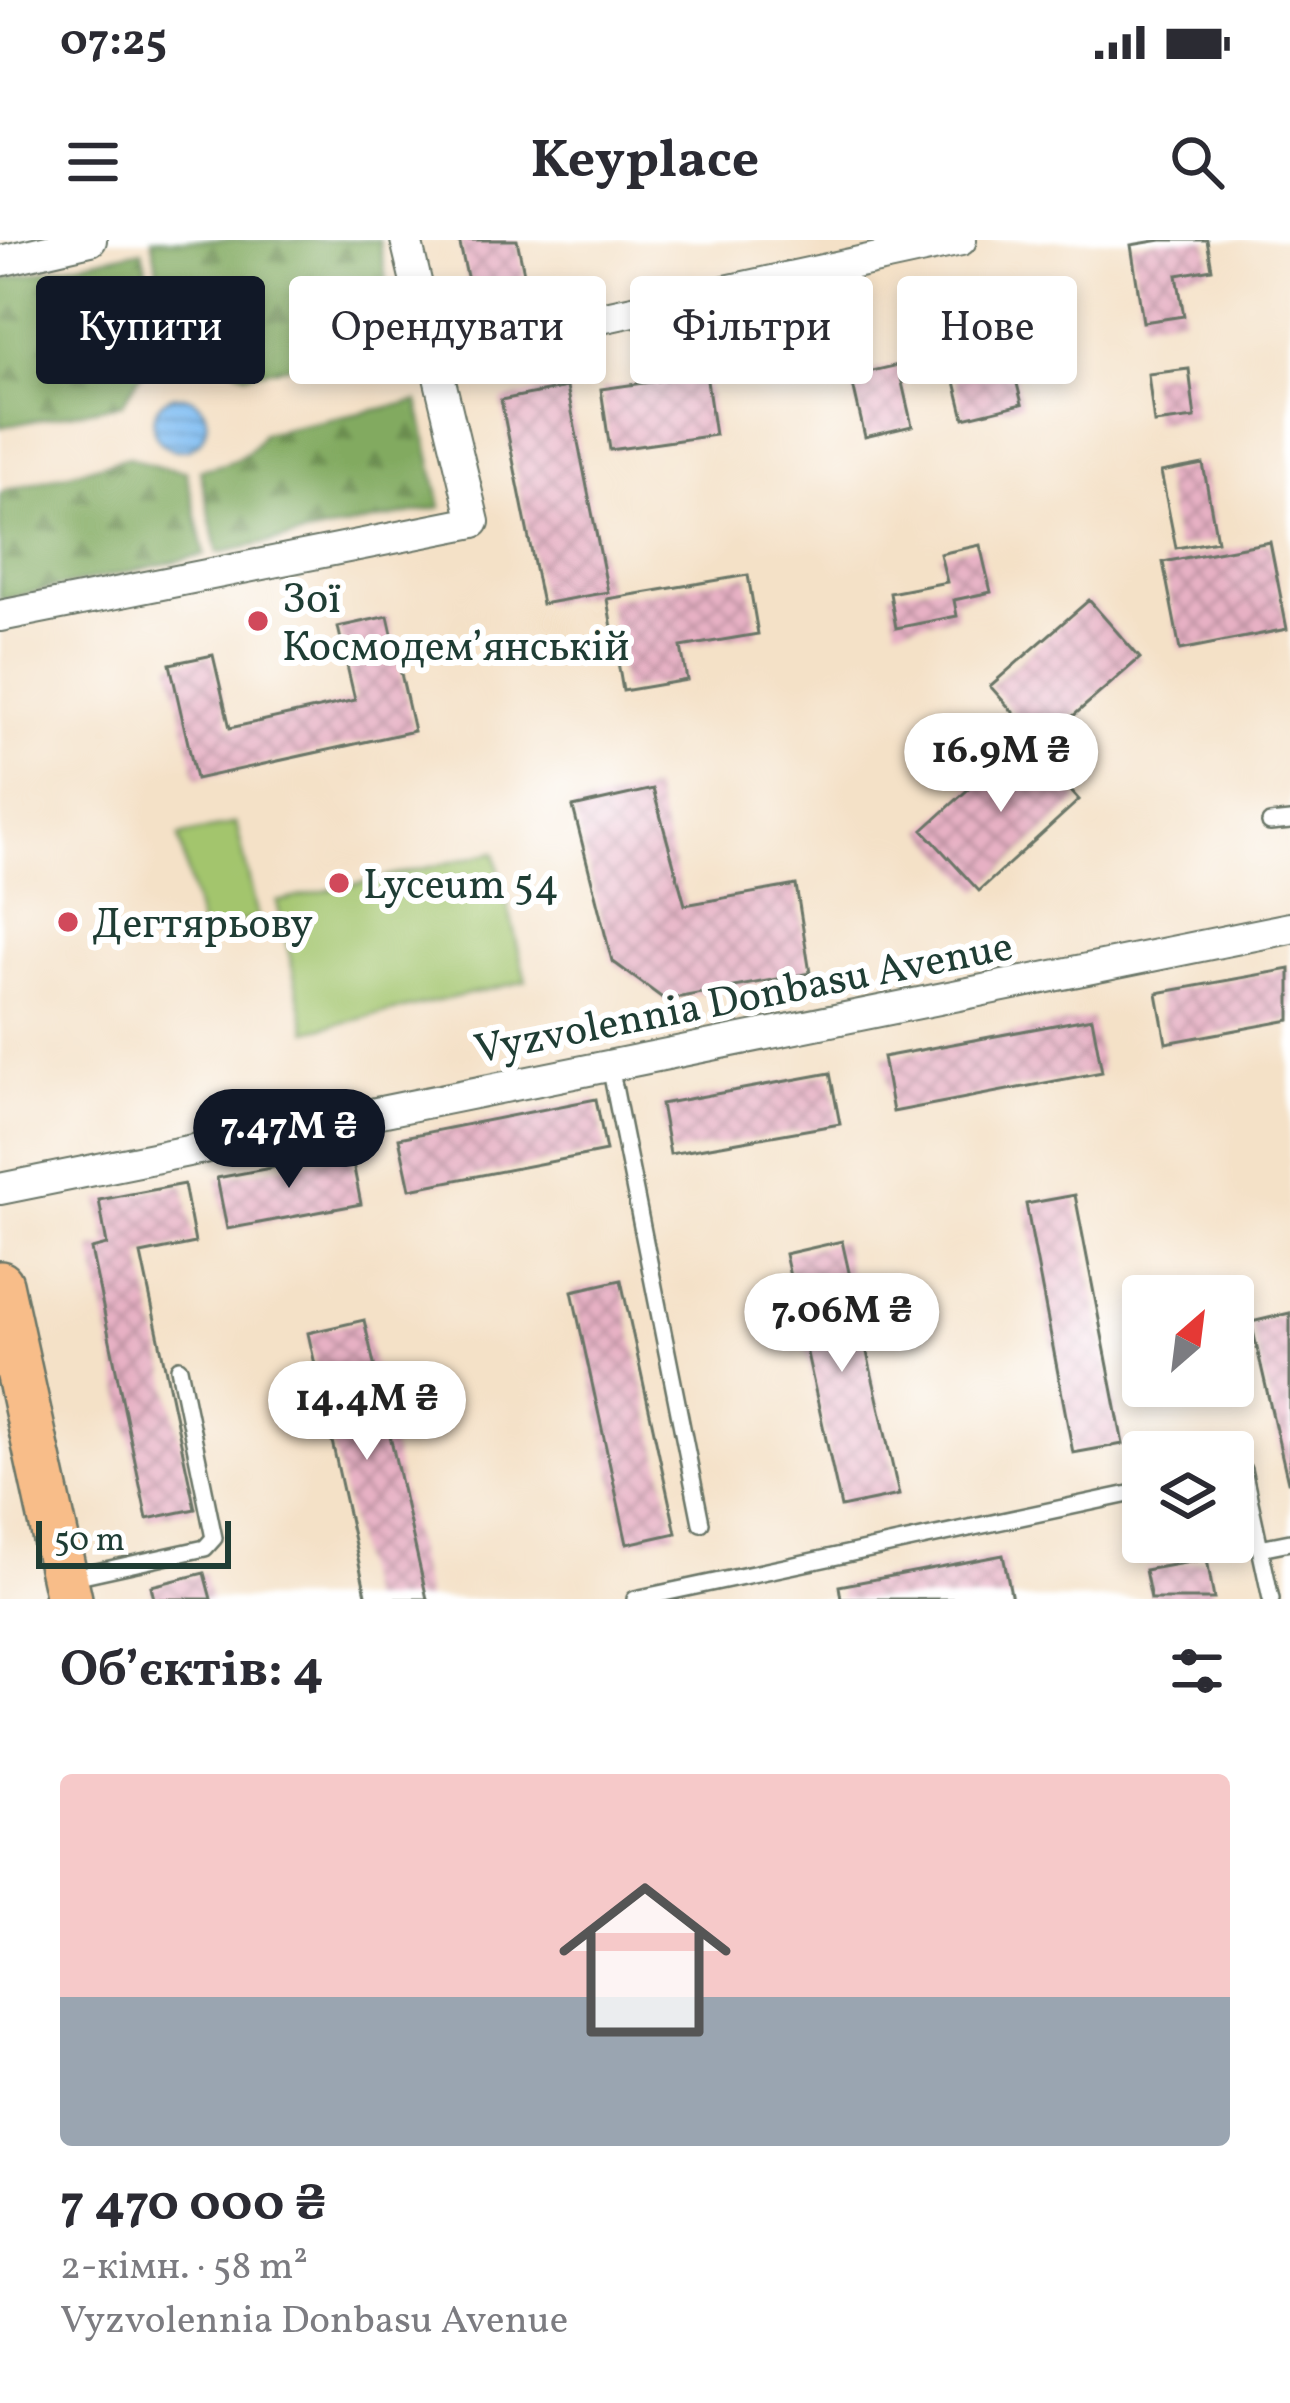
<!DOCTYPE html>
<html lang="uk">
<head>
<meta charset="utf-8">
<style>
  :root { --surface:#fff; --page:#f7f7f7; --text:#2b2b33; --muted:#7c7c81; --accent:#111827 }
  body { margin:0; font-family:Vollkorn,serif; background:var(--page); color:var(--text); height:100vh; display:flex; flex-direction:column; font-size:45px; white-space:nowrap }
  * { box-sizing:border-box; margin:0 }
  p { font-size:39px; color:var(--muted) }
  .icon { flex:none; width:66px; height:66px; fill:none; stroke:currentColor; stroke-width:2; stroke-linecap:round; stroke-linejoin:round }
  .map { position:relative; height:1359px; overflow:hidden }
  .sheet { display:flex; flex-direction:column; background:var(--surface); flex:1 }
  .sheet>* { flex:none }
  .hud { position:absolute; left:36px; top:36px; width:1218px; height:108px; display:flex; gap:24px }
  .needle { width:78px; rotate:28deg }
  .controls { position:absolute; left:1122px; top:1035px; display:grid; gap:24px }
  .controls a { display:grid; place-items:center; width:132px; height:132px; border-radius:12px; background:var(--surface); box-shadow:0 6px 18px #0003; font-size:60px }
  .scale { position:absolute; left:36px; bottom:30px; width:195px; box-sizing:border-box; padding-left:12px; border:6px solid #1f3d34; border-top:0; font-size:33px; line-height:42px; white-space:nowrap; color:#1f3d34; -webkit-text-stroke:9px #fff; paint-order:stroke }
  .price { position:absolute; translate:-50% -102px; padding:0 27px; border-radius:42px; background:#fff; color:#222; font-size:39px; line-height:78px; filter:drop-shadow(0 3px 6px #0008) }
  .price::after { content:''; position:absolute; left:50%; top:72px; width:36px; height:27px; margin-left:-18px; background:inherit; clip-path:polygon(0 0,100% 0,50% 100%) }
  .price.on { background:var(--accent); color:#fff }
  ul { padding:0; list-style:none }
  li { display:grid; align-content:center; gap:24px; height:636px; padding:0 60px }
  li span { display:grid; place-items:center; height:372px; border-radius:12px; color:#555 }
  li>.icon { margin-inline-start:auto }
  span .icon { width:216px; height:216px; fill:#fffc; stroke-width:1 }
  li b { font-size:51px }
  h2 { display:flex; justify-content:space-between; align-items:center; height:144px; padding:0 60px; font-size:51px }
  .chip { padding:0 42px; border-radius:12px; background:var(--surface); box-shadow:0 6px 18px #0003; font-size:42px; line-height:108px }
  .chip.on { background:var(--accent); color:#fff }
  .status { display:flex; justify-content:space-between; align-items:center; height:84px; padding:0 60px; background:var(--surface); direction:ltr }
  .status svg { height:33px; fill:currentColor }
  header { display:flex; justify-content:space-between; align-items:center; height:156px; padding:0 60px; background:var(--surface); font-size:54px; font-weight:700 }
  .map>svg:first-child { display:block }
  .forest { fill:url(#forest-firs); stroke:#50744a; stroke-width:3 }
  .pitch { fill:#a3c56d; stroke:#618150; stroke-width:3 }
  .water { fill:url(#water-rules); stroke:#4e7c93; stroke-width:3 }
  .building { fill:url(#building-cross-hatch) }
  .lines { fill:none; stroke-linecap:round; stroke-linejoin:round }
  .service-casing { stroke:#6a7667; stroke-width:20 }
  .minor-casing { stroke:#6a7667; stroke-width:34 }
  .primary-casing { stroke:#6a7667; stroke-width:50 }
  .service { stroke:#fff; stroke-width:15 }
  .minor { stroke:#fff; stroke-width:30 }
  .primary { stroke:#f8bd89; stroke-width:45 }
  .poi-dot { fill:#d1495b; stroke:#fff; stroke-width:4.5 }
  .labels { text-anchor:middle; stroke-width:12; stroke-linejoin:round; paint-order:stroke }
  .poi-label { font-size:42px; fill:#1f3d34; stroke:#fff; text-anchor:start }
  .street-label { font-size:42px; fill:#1f3d34; stroke:#fff }
</style>
</head>
<body>
<div class="status"><b>07:25</b><svg viewBox="0 0 49 12"><path d="M0 12V9h3v3zM5 12V6h3v6zM10 12V3h3v9zM15 12V0h3v12zM26 1h20v11H26zM47 4h2v5h-2z"/></svg></div>
<header><svg class="icon" aria-label="menu" viewBox="0 0 24 24"><path d="M4 6h16M4 12h16M4 18h16"/></svg>Keyplace<svg class="icon" aria-label="search" viewBox="0 0 24 24"><circle cx="10" cy="10" r="6"/><path d="M15 15l6 6"/></svg></header>
<div class="map">
<svg width="1290" height="1359" viewBox="0 0 1290 1359">
  <defs>
    <pattern id="forest-firs" width="22" height="20" patternUnits="userSpaceOnUse" patternTransform="scale(3)"><rect width="22" height="20" fill="#82aa60"/><path d="M5 1l3.5 6h-7zM16 11l3.5 6h-7z" fill="#6a8c50"/></pattern>
    <pattern id="water-rules" width="6" height="5" patternUnits="userSpaceOnUse" patternTransform="scale(3)"><rect width="6" height="5" fill="#7ebcf2"/><path d="M0 2.5h6" fill="none" stroke="#679ac5"/></pattern>
    <pattern id="building-cross-hatch" width="8" height="8" patternUnits="userSpaceOnUse" patternTransform="scale(3)"><rect width="8" height="8" fill="#e7b1c4"/><path d="M0 0l8 8M0 8l8-8" fill="none" stroke="#bb91a0"/></pattern>
  </defs>
  <rect width="100%" height="100%" fill="#fff"/>
  <filter id="ink" filterUnits="userSpaceOnUse"><feTurbulence type="fractalNoise" baseFrequency=".00833" numOctaves="2"/><feDisplacementMap in="SourceGraphic" scale="24" xChannelSelector="R" yChannelSelector="G"/><feConvolveMatrix kernelMatrix="1 2 1 2 8 2 1 2 1" color-interpolation-filters="sRGB"/></filter>
  <filter id="wash" filterUnits="userSpaceOnUse"><feTurbulence type="fractalNoise" baseFrequency=".004" numOctaves="4" result="noise"/><feDisplacementMap in="SourceGraphic" scale="48" xChannelSelector="R" yChannelSelector="G"/><feGaussianBlur stdDeviation="2.7" result="paint"/><feColorMatrix in="noise" values="0 0 0 0 0 0 0 0 0 0 0 0 0 0 0 0 0 1.4 0 .05"/><feComposite in="paint" operator="in"/></filter>
  <g filter="url(#wash)">
    <rect width="100%" height="100%" fill="#f4e1c7"/>
    <!-- forest -->
    <path class="forest" d="M 152,0 L 379,0 L 398,107 L 246,134 L 219,121 L 175,129 Z
      M 142,10 L 166,123 L 140,135 L 122,164 L 0,187 L 0,40 Z
      M 418,161 L 441,267 L 218,313 L 200,230 C 228,224 249,219 263,193 Z
      M 129,217 L 158,227 L 186,231 L 205,315 L 0,360 L 0,256 L 3,251 Z"/>
    <!-- pitch -->
    <path class="pitch" d="M 236,583 L 258,678 L 201,691 L 179,596 Z
      M 495,612 L 526,741 L 307,791 L 277,662 Z"/>
    <!-- water -->
    <path class="water" d="M153 183a27 27 0 1 1 54 0a27 27 0 1 1-54 0Z"/>
    <g id="blocks">
      <!-- building -->
      <path class="building" d="M 459,0 L 517,0 L 531,66 L 476,77 Z
        M 1161,0 L 1207,0 L 1212,29 L 1177,35 L 1184,76 L 1143,82 L 1131,5 Z
        M 1006,99 L 1022,164 L 964,178 L 948,113 Z
        M 898,125 L 912,186 L 865,197 L 851,136 Z
        M 1189,129 L 1195,178 L 1154,183 L 1148,134 Z
        M 706,134 L 715,195 L 610,210 L 601,149 Z
        M 567,147 L 608,352 L 542,364 L 501,160 Z
        M 1203,224 L 1217,301 L 1176,308 L 1161,232 Z
        M 1270,302 L 1287,389 L 1180,410 L 1163,322 Z
        M 980,305 L 991,352 L 954,360 L 957,376 L 896,388 L 890,353 L 947,342 L 940,314 Z
        M 748,335 L 758,394 L 681,407 L 687,440 L 623,451 L 607,359 Z
        M 1089,360 L 1140,418 L 1041,504 L 990,446 Z
        M 388,376 L 414,491 L 196,539 L 170,424 L 213,415 L 230,488 L 355,460 L 338,387 Z
        M 1024,499 L 1079,560 L 979,651 L 923,590 Z
        M 653,549 L 685,665 L 796,645 L 810,733 L 665,760 L 612,721 L 573,567 Z
        M 1290,729 L 1290,780 L 1166,803 L 1157,753 Z
        M 1092,778 L 1102,832 L 893,872 L 883,817 Z
        M 830,833 L 840,884 L 670,914 L 661,864 Z
        M 596,859 L 606,911 L 410,949 L 399,898 Z
        M 351,913 L 361,964 L 227,989 L 217,938 Z
        M 184,944 L 195,1003 L 141,1014 L 195,1269 L 147,1279 L 91,1009 L 107,1005 L 99,960 Z
        M 1075,955 L 1123,1204 L 1073,1213 L 1026,964 Z
        M 842,1001 L 899,1255 L 841,1267 L 785,1014 Z
        M 621,1040 L 676,1293 L 627,1304 L 572,1051 Z
        M 1290,1073 L 1290,1242 L 1288,1242 L 1251,1082 Z
        M 364,1080 L 427,1359 L 367,1359 L 308,1093 Z
        M 1003,1315 L 1012,1359 L 841,1359 L 839,1346 Z
        M 1207,1319 L 1214,1359 L 1151,1359 L 1145,1330 Z
        M 204,1333 L 211,1359 L 154,1359 L 151,1346 Z"/>
    </g>
  </g>
  <g filter="url(#ink)">
    <use href="#blocks" fill-opacity="0" stroke="#6a7667" stroke-width="3"/>
    <g class="lines">
      <defs>
        <path id="service" d="M 1270,583 L 1290,581
          M 610,826 L 701,1283
          M 1233,1233 L 1243,1230 L 1260,1308 L 1290,1302
          M 1260,1308 L 1271,1359
          M 69,1338 L 205,1308 L 214,1298 L 179,1128
          M 635,1359 L 1143,1251"/>
        <path id="minor" d="M 0,21 L 91,0
          M 434,114 L 961,0
          M 0,376 L 474,282 L 406,0
          M 0,949 L 1290,688"/>
        <path id="primary" d="M 0,1044 L 69,1359"/>
      </defs>
      <!-- service casing -->
      <use href="#service" class="service-casing"/>
      <!-- minor casing -->
      <use href="#minor" class="minor-casing"/>
      <!-- primary casing -->
      <use href="#primary" class="primary-casing"/>
      <!-- service -->
      <use href="#service" class="service"/>
      <!-- minor -->
      <use href="#minor" class="minor"/>
      <!-- primary -->
      <use href="#primary" class="primary"/>
    </g>
  </g>
  <!-- markers -->
  <g class="poi-dot">
    <circle cx="258" cy="381" r="12"/>
    <circle cx="339" cy="643" r="12"/>
    <circle cx="68" cy="682" r="12"/>
  </g>
  <g class="labels">
    <!-- poi labels -->
    <g class="poi-label">
      <text x="282" y="372">Зої<tspan x="282" dy="48">Космодем’янській</tspan></text>
      <text x="363" y="658">Lyceum 54</text>
      <text x="92" y="697">Дегтярьову</text>
    </g>
    <!-- street labels -->
    <g class="street-label">
      <text transform="translate(743 756) rotate(-11)" y="15">Vyzvolennia Donbasu Avenue</text>
    </g>
  </g>
</svg>
<div class="controls">
<a><svg class="needle" viewBox="-14 -14 28 28"><path d="M0-13l5 13h-10z" fill="#e53935"/><path d="M0 13l5-13h-10z" fill="#7c7c81"/></svg></a>
<a><svg class="icon" aria-label="layers" viewBox="0 0 24 24"><path d="M12 4l9 5-9 5-9-5zM3 14l9 5 9-5"/></svg></a>
</div>
<div class="scale">50 m</div>
<b class="price" style="left:1001px;top:575px">16.9M ₴</b>
<b class="price on" style="left:289px;top:951px">7.47M ₴</b>
<b class="price" style="left:842px;top:1135px">7.06M ₴</b>
<b class="price" style="left:367px;top:1223px">14.4M ₴</b>
<div class="hud">
<a class="chip on">Купити</a>
<a class="chip">Орендувати</a>
<a class="chip">Фільтри</a>
<a class="chip">Нове</a>
</div>
</div>
<section class="sheet">
<h2>Об’єктів: 4<svg class="icon" aria-label="filters" viewBox="0 0 24 24"><path d="M4 7h16M4 17h16"/><circle cx="9" cy="7" r="2"/><circle cx="15" cy="17" r="2"/></svg></h2>
<ul>
<li><span style="background:linear-gradient(#f6c9c9 60%,#9aa5b1 0)"><svg class="icon" aria-label="home" viewBox="0 0 24 24"><path d="M3 11l9-7 9 7M6 9v11h12V9"/></svg></span><div><b>7 470 000 ₴</b><p>2-кімн. · 58 m²</p><p>Vyzvolennia Donbasu Avenue</p></div></li>
</ul>
</section>
</body>
</html>
